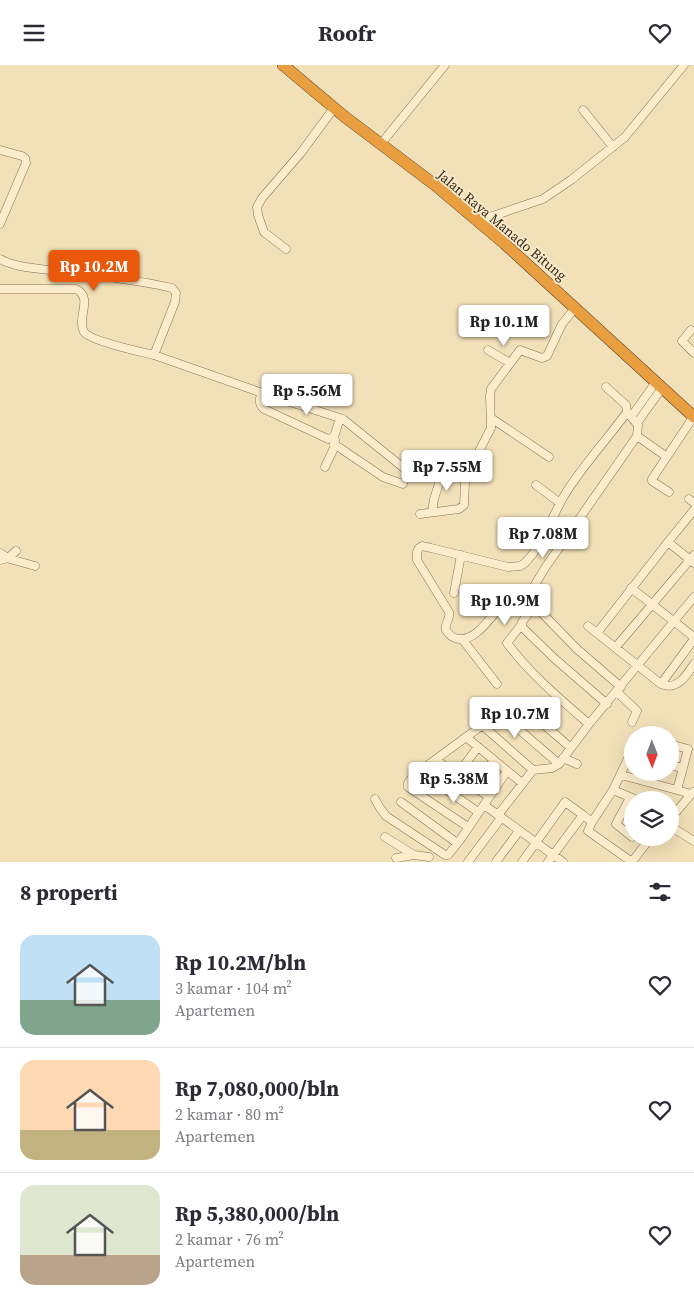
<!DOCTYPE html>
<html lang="id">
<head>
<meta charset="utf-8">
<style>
  :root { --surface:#fff; --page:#f2f2f3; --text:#2b2b33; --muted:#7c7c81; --line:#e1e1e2; --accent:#ea580c }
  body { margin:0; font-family:"Source Serif 4",serif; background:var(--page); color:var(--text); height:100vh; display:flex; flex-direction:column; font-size:19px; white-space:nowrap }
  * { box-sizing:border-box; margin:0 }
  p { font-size:16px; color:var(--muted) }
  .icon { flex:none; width:28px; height:28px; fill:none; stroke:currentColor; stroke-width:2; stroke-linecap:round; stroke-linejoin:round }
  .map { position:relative; height:797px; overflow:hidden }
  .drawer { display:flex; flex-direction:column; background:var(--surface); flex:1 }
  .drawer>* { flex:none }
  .needle { width:32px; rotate:179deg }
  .controls { position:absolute; left:624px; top:661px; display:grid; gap:10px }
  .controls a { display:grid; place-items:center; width:55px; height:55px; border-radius:50%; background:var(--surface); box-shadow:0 5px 20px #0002; font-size:25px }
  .price { position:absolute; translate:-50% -42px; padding:0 11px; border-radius:5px; background:#fff; color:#222; font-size:16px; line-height:32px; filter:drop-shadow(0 1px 2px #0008) }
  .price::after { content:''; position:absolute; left:50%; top:30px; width:15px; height:11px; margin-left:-8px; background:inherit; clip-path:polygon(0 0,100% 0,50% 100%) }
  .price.active { background:var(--accent); color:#fff }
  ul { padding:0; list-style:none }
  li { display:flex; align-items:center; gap:15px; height:125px; padding:0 20px }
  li+li { border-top:1px solid var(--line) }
  li span { display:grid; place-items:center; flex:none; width:140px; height:100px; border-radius:15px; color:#555 }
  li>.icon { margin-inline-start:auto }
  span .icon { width:60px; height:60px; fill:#fffc; stroke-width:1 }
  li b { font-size:21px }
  h2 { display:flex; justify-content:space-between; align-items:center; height:60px; padding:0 20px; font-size:21px }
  header { display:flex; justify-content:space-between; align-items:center; height:65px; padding:0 20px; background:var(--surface); font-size:22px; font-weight:700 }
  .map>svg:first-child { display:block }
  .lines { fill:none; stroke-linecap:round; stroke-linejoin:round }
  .minor-casing { stroke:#886f52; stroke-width:9 }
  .highway-casing { stroke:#543c28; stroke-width:12 }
  .minor { stroke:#fbedcc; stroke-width:8 }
  .highway { stroke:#e99e40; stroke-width:11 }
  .labels { text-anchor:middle; stroke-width:4; stroke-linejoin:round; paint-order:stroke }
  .street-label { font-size:14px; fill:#352719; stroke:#f8eac8 }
</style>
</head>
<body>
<header><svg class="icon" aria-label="menu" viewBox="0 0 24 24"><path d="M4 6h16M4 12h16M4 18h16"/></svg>Roofr<svg class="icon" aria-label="heart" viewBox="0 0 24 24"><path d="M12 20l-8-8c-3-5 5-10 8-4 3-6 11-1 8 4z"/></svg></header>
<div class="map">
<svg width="694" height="797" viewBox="0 0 694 797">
  <rect width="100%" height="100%" fill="#f1e0b8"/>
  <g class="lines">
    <defs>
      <path id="minor" d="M 583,45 L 613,82
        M 380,80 L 445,0
        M 0,85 L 22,91 L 25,93 L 26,98 L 0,159
        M 478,156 L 543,134 L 571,115 L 625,72 L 684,0
        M 286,184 L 264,167 L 258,150 L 257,142 L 262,133 L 300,89 L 334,43
        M 0,194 C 14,202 33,203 49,205 C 90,211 132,213 172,223 L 176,228 L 175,237 L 154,290 L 265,329 L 343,354 L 405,404 L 411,406 L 430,395 L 466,395 L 476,392 L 491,363 L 490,331 L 491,324 L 520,285 L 542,293 L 547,291 L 562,259 L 576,242
        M 0,224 L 76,224 C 94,233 76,253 84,267 C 90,276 141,287 154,290
        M 691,265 L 682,276 L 694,288
        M 488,285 L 510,298
        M 606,322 L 626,340 L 627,347 C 606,376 582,401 564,431 C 550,455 545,477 525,498 L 520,501 L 508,502 L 431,483 L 422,481 L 419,483 L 417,487 L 417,495 L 449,547 C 451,554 444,558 446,565 C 448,568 452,572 455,573 C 477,581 497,541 511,530 C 518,525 527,528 533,523 L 545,503 L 637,371 L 638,360 L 627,347
        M 261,328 C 260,334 258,339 264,344 L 328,374 L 334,372 L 339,356 L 343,354
        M 631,352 L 656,317
        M 491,353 L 549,392
        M 637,358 L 662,323
        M 637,371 L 667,392
        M 334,379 L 383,412 L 403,419
        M 325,402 L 334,383 L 335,375
        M 536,420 L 560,438
        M 669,427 L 652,416 L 652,414 L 694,351
        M 689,434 L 694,438
        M 432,447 L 434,434 L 442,409 L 466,410
        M 420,449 L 459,444 L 464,440 L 466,395
        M 668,477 L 694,445
        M 0,488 L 10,494 L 35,501
        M 0,495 L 8,493 L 16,486
        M 631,523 L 694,572
        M 454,528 L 461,490
        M 522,559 L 507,578 C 530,609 560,634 589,659
        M 588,561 L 661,619 L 694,574
        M 597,568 L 668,477 L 694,498
        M 462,574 L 497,619
        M 616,582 L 694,490
        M 661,619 C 677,626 686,611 694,599
        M 617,627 L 637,646 L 632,657
        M 607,639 L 555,594 L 522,562 L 522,557 L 531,545 L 535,543 L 538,544 L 577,584 L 621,622
        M 500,648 L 559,699
        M 483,661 L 533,705
        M 466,672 L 522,718
        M 670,679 L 688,684 L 677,725 L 691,729
        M 563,693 L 577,699
        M 436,695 L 489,732
        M 670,700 L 683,703
        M 420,706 L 478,747
        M 457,710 L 478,682
        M 621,710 L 677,725
        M 473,721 L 494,695
        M 613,725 L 637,735
        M 630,733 L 616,759 L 632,772
        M 375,734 L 380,743 L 386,751 L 445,790 L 448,790 L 460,775 L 507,706
        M 401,737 L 457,778
        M 484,740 L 498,750
        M 583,750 L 592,757 L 613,725 L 632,685
        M 670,754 L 693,727
        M 592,757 L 588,766 L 632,797
        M 670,761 L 694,776
        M 468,762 L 408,722 L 408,718 L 413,711 L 514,637 L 519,638 L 571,683
        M 385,772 L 414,790
        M 396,793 L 414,790 L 429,792
        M 468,797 L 501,753
        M 496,797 L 519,766
        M 522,797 L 565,737 L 583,750 L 548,797
        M 563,797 L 498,750 L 533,705 L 552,703 L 559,699 L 589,659 L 694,532
        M 632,797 L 651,772"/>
      <path id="highway" d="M 283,0 L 345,52 L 435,120 L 505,179 L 694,352"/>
    </defs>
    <!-- minor casing -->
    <use href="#minor" class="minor-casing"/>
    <!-- highway casing -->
    <use href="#highway" class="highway-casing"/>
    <!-- minor -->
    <use href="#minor" class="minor"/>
    <!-- highway -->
    <use href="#highway" class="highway"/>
  </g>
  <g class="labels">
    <!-- street labels -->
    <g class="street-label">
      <text transform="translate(502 160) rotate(40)" y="5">Jalan Raya Manado Bitung</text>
    </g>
  </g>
</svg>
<div class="controls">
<a><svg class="needle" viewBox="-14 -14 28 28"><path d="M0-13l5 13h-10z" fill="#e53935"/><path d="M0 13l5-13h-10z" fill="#7c7c81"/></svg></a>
<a><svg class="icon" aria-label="layers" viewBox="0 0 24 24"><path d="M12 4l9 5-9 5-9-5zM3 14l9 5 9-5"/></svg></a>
</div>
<b class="price active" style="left:94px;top:227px">Rp 10.2M</b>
<b class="price" style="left:504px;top:282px">Rp 10.1M</b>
<b class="price" style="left:307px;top:351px">Rp 5.56M</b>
<b class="price" style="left:447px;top:427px">Rp 7.55M</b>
<b class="price" style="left:543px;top:494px">Rp 7.08M</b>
<b class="price" style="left:505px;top:561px">Rp 10.9M</b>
<b class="price" style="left:515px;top:674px">Rp 10.7M</b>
<b class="price" style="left:454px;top:739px">Rp 5.38M</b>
</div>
<section class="drawer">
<h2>8 properti<svg class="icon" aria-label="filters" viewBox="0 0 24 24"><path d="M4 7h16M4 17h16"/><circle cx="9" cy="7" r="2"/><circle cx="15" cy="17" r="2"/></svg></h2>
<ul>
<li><span style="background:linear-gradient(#bfe0f5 65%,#7fa58c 0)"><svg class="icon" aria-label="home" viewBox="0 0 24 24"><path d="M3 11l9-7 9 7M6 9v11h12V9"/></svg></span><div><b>Rp 10.2M/bln</b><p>3 kamar · 104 m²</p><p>Apartemen</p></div><svg class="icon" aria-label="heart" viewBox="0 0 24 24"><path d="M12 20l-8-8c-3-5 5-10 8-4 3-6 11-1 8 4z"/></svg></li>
<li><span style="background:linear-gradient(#ffd9b3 70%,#c2b280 0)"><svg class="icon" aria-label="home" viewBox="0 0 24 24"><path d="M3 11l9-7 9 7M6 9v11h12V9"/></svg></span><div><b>Rp 7,080,000/bln</b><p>2 kamar · 80 m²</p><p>Apartemen</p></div><svg class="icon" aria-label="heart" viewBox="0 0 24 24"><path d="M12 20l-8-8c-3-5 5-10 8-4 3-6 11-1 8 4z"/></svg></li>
<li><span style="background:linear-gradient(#dfe7d0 70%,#b9a48a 0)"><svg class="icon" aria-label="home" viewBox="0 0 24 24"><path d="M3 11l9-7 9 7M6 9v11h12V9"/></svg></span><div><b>Rp 5,380,000/bln</b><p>2 kamar · 76 m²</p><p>Apartemen</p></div><svg class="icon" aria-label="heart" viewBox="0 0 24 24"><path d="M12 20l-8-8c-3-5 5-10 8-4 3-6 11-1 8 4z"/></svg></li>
</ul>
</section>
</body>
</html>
